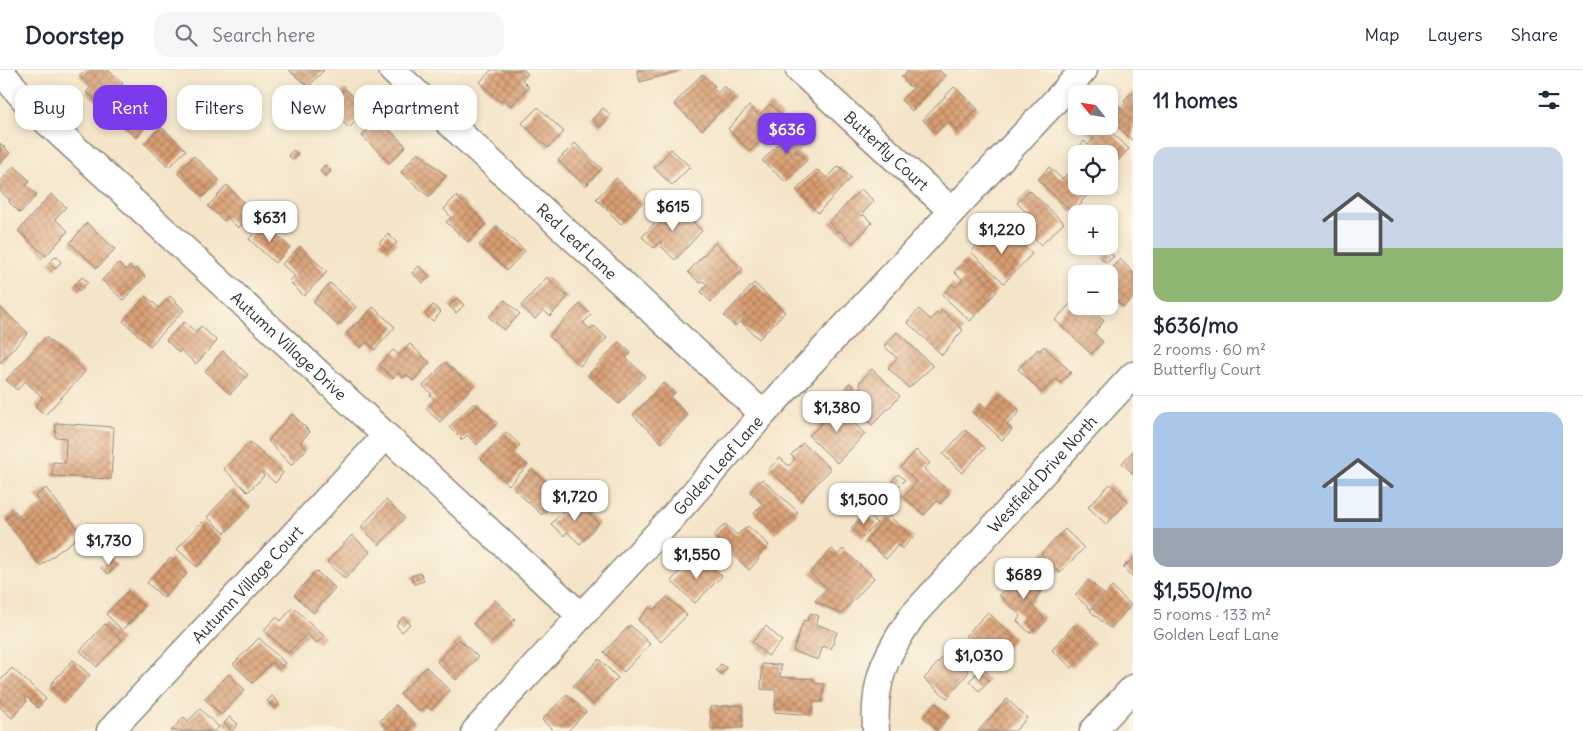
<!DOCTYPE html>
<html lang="en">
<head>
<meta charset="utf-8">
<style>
  :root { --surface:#fff; --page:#f6f6f7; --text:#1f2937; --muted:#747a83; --line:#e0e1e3; --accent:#7c3aed }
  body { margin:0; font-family:Delius,sans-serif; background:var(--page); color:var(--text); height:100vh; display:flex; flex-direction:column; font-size:19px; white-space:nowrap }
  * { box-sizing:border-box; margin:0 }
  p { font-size:16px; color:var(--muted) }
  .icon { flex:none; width:28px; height:28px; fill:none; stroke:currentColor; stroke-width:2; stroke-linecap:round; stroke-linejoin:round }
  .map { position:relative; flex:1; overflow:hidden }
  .sheet { display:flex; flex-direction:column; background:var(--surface); width:450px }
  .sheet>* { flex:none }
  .hud { position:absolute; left:15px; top:15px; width:475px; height:45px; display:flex; gap:10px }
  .needle { width:32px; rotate:300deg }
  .controls { position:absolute; left:1068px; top:15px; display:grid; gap:10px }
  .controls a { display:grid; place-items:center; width:50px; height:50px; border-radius:10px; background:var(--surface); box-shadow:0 2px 8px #0003; font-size:25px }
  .price { position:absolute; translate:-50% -42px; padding:0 11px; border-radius:10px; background:#fff; color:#222; font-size:16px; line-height:32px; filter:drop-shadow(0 1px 2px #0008) }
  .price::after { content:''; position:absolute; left:50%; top:30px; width:15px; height:11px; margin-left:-8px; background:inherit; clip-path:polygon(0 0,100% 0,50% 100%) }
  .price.selected { background:var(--accent); color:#fff }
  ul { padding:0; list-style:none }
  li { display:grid; align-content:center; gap:10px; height:265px; padding:0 20px }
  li+li { border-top:1px solid var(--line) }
  li span { display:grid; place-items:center; height:155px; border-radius:15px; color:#555 }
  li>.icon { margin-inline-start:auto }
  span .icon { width:90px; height:90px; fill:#fffc; stroke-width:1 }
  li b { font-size:21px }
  h2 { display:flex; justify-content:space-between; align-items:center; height:60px; padding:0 20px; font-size:21px }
  .tag { padding:0 18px; border-radius:15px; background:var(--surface); box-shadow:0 2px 8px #0003; font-size:18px; line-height:45px }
  .tag.selected { background:var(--accent); color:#fff }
  header { display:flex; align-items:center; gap:30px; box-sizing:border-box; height:70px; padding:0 25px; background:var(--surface); border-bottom:1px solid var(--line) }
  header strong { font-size:24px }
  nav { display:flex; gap:28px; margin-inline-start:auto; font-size:18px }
  .search { width:350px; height:45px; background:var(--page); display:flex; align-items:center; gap:12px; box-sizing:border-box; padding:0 18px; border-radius:15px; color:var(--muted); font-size:19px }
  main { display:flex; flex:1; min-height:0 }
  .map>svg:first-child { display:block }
  .building { fill:url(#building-cross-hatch) }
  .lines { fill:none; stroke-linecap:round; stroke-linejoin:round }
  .minor-casing { stroke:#90887a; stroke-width:29 }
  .minor { stroke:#fff; stroke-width:26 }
  .labels { text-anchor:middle; stroke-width:4; stroke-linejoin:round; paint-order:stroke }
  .street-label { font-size:16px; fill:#2b2b2b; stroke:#fcf5e5 }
</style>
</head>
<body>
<header>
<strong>Doorstep</strong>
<div class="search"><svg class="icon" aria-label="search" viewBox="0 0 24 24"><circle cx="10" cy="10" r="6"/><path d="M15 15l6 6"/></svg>Search here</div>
<nav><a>Map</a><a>Layers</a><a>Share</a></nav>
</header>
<main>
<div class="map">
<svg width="1133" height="661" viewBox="0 0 1133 661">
  <defs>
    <pattern id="building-cross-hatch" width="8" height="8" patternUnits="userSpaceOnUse" patternTransform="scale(1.25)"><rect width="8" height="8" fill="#d99e72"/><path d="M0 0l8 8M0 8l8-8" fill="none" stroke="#b0815e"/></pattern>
  </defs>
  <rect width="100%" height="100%" fill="#fcf5e5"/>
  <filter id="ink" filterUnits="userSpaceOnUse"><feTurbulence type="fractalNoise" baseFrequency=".02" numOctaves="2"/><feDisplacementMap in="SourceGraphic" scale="10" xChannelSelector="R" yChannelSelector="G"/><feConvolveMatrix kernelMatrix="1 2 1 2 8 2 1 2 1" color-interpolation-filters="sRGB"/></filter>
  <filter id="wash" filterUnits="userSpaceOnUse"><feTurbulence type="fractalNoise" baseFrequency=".0096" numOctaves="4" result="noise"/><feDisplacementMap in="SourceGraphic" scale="20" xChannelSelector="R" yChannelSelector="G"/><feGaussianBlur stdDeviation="1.12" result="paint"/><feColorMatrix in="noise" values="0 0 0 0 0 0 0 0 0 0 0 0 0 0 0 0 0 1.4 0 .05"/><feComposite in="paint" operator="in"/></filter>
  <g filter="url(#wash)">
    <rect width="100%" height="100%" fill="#f4e4c8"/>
    <g id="blocks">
      <!-- building -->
      <path class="building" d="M 85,0 L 108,0 L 123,13 L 102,36 L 86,22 L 91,17 L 79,6 Z
        M 289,0 L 324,0 L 308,17 Z
        M 491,0 L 524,0 L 528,4 L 522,10 L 529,17 L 511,36 L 503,29 L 501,32 L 480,12 Z
        M 637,0 L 679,0 L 679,1 L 640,12 Z
        M 909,0 L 939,0 L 945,6 L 912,41 L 901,30 L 914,17 L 912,15 L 910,17 L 904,11 L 905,10 L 902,7 Z
        M 702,4 L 715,16 L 713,18 L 718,23 L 724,16 L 735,26 L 702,60 L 674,34 Z
        M 954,17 L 978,39 L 957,61 L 947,51 L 936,63 L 923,50 Z
        M 345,19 L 367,39 L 349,58 L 327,37 Z
        M 1133,21 L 1133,71 L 1109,48 L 1109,37 L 1114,32 L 1121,38 L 1126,32 L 1124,30 Z
        M 126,23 L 153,49 L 136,68 L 109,42 Z
        M 770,34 L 783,46 L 750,81 L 728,59 L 749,36 L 759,45 Z
        M 538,37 L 564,62 L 548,78 L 522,53 Z
        M 603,38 L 611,45 L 600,57 L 592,50 Z
        M 378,49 L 406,76 L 390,93 L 362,66 Z
        M 795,56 L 808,68 L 795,82 L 797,84 L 798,82 L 807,90 L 786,112 L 762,91 Z
        M 1089,56 L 1105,56 L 1129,79 L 1109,100 L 1109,84 L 1076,84 L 1076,86 L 1073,83 L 1084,71 L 1088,75 L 1094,69 L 1085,60 Z
        M 161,57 L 186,80 L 169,97 L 144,73 Z
        M 0,73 L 10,83 L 0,94 Z
        M 575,73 L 602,99 L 585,116 L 558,90 Z
        M 671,79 L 690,97 L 672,115 L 654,98 Z
        M 293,80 L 298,84 L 293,90 L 288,85 Z
        M 418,82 L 446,106 L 429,127 L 401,102 Z
        M 194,86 L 219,110 L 203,127 L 178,103 Z
        M 325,95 L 331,101 L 326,107 L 320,101 Z
        M 14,96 L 30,111 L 26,115 L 37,125 L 20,143 L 9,132 L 10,130 L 0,121 L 0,112 Z
        M 839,96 L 851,108 L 818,143 L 796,120 L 816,100 L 817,101 L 818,100 L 827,108 Z
        M 1049,97 L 1062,109 L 1072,99 L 1076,103 L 1076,116 L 1090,116 L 1093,119 L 1081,132 L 1082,133 L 1073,143 L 1038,110 Z
        M 616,108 L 642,133 L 621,154 L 596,129 Z
        M 227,115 L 253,143 L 238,158 L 227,147 L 224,151 L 208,136 Z
        M 861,119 L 874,131 L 861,145 L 863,146 L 864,145 L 872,153 L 853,173 L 840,161 L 839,162 L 829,153 Z
        M 1029,120 L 1064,153 L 1041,175 L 1021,156 L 1029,145 L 1017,133 Z
        M 51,124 L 66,137 L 55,149 L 68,161 L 46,186 L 18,161 Z
        M 456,126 L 486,154 L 468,172 L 446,152 L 451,147 L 444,139 Z
        M 673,133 L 702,161 L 675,190 L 660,175 L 662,173 L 660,171 L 654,178 L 642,167 Z
        M 87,153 L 115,179 L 97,198 L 70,173 Z
        M 264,153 L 290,177 L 275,193 L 249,169 Z
        M 497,156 L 525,181 L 507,200 L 479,175 Z
        M 1003,157 L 1032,184 L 1004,213 L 971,182 L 981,171 L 988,177 L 993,171 L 991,169 Z
        M 388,164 L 397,173 L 388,181 L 379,173 Z
        M 715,173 L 743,199 L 711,232 L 701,222 L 707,215 L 703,211 L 700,213 L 688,202 Z
        M 300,176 L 327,202 L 304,226 L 289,211 L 295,206 L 282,194 Z
        M 1107,181 L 1114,186 L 1107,193 L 1101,188 Z
        M 56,186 L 61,192 L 55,199 L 49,193 Z
        M 1120,189 L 1133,202 L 1133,227 L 1123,237 L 1109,224 L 1109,215 L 1115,208 L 1108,202 Z
        M 965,190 L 997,221 L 970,251 L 942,225 L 952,214 L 956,217 L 963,210 L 954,202 Z
        M 118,193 L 126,200 L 130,196 L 134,200 L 136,198 L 145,207 L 123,230 L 102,210 Z
        M 419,196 L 430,206 L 423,213 L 412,203 Z
        M 82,207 L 88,212 L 80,221 L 74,215 Z
        M 547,207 L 568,227 L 550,246 L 543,240 L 535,249 L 521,236 Z
        M 330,213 L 356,237 L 339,256 L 313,232 Z
        M 754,213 L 785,242 L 759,269 L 742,253 L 744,250 L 743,249 L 735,256 L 724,246 Z
        M 146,226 L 159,238 L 170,226 L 184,240 L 150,276 L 123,251 Z
        M 457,228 L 464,235 L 456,243 L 449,236 Z
        M 1076,228 L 1076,236 L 1088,236 L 1104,251 L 1094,263 L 1103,272 L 1091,284 L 1055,250 Z
        M 505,230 L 520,244 L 504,260 L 489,247 Z
        M 580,234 L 591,245 L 583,253 L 591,260 L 594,256 L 607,268 L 580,296 L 549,266 Z
        M 433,235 L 441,242 L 433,251 L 425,244 Z
        M 0,237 L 28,263 L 0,293 Z
        M 373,237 L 395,257 L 375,280 L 367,272 L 361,278 L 346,264 L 357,252 L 359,253 Z
        M 919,239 L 931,250 L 937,243 L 939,244 L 942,240 L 963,260 L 942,285 L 907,252 Z
        M 184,252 L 196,262 L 201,256 L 217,271 L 196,294 L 181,280 L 179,283 L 166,270 Z
        M 897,262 L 933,296 L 909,318 L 888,298 L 897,288 L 884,276 Z
        M 46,267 L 85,302 L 45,345 L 35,336 L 43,328 L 25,311 L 17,320 L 6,310 Z
        M 619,272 L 631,283 L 626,288 L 645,306 L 619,334 L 588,305 Z
        M 410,274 L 430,293 L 413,311 L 407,305 L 403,308 L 398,303 L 393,308 L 379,295 L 393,280 L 399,285 Z
        M 1044,276 L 1071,302 L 1060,313 L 1056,309 L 1042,323 L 1018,299 L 1038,279 L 1040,281 Z
        M 223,281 L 248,305 L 230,324 L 205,301 Z
        M 445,292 L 472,317 L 440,352 L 426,339 L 435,329 L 430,325 L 432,324 L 423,316 Z
        M 872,299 L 900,326 L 872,355 L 839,324 L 850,313 L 857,320 L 861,316 L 859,313 Z
        M 663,313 L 675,323 L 670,327 L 688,345 L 662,373 L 633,345 Z
        M 1001,323 L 1020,341 L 1007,355 L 1012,360 L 1002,370 L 972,342 L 981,333 L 986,338 Z
        M 832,332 L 865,364 L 837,393 L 809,366 L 826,349 L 821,344 Z
        M 474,333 L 497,353 L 477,375 L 467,365 L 462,370 L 449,357 Z
        M 292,344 L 310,362 L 300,372 L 307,379 L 291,395 L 268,371 Z
        M 56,353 L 114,357 L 111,409 L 52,406 L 53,392 L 65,393 L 66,368 L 55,367 Z
        M 965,360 L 985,378 L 962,403 L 943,384 Z
        M 506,362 L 520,375 L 514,382 L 528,395 L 509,415 L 481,389 Z
        M 250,372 L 283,403 L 275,413 L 263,402 L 262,403 L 264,406 L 248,422 L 224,399 Z
        M 803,373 L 831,399 L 801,430 L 769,399 L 780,388 L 789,396 L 795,389 L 791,385 Z
        M 916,380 L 930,393 L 924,399 L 950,423 L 940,434 L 937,431 L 924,445 L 904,427 L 917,412 L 901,397 Z
        M 1133,381 L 1133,404 L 1122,393 Z
        M 532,399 L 560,426 L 542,445 L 514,419 Z
        M 898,404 L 905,410 L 898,417 L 892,411 Z
        M 762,409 L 798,442 L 775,464 L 754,443 L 763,434 L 750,422 Z
        M 1110,414 L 1128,431 L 1106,454 L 1088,437 Z
        M 46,418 L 82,464 L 40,496 L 5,449 L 15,441 L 22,450 L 42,435 L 35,426 Z
        M 233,419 L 251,436 L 225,463 L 207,447 Z
        M 574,429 L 599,453 L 580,474 L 567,462 L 564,466 L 551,454 Z
        M 386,430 L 405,448 L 379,475 L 361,457 Z
        M 866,443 L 877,453 L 862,468 L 851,458 Z
        M 889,446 L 913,467 L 902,479 L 898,475 L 886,489 L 866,470 Z
        M 202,452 L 222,470 L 197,497 L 177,479 Z
        M 725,454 L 737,465 L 748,456 L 769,475 L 757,488 L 759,489 L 749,500 L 713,466 Z
        M 1065,459 L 1084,478 L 1060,503 L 1041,484 Z
        M 352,465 L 370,482 L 345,509 L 327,492 Z
        M 832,479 L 838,485 L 843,479 L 874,508 L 841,544 L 815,531 L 827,518 L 810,503 Z
        M 701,487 L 722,506 L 695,533 L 671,511 L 685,496 L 689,500 Z
        M 170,488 L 187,504 L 164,528 L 147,513 Z
        M 1133,488 L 1133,507 L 1123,498 Z
        M 110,489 L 117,495 L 108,504 L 101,498 Z
        M 1023,500 L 1043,519 L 1030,534 L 1044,548 L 1030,563 L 1017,551 L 1021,546 L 999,525 Z
        M 316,501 L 335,518 L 313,543 L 294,525 Z
        M 421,503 L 424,511 L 414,514 L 411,506 Z
        M 1088,510 L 1104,524 L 1090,539 L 1075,525 Z
        M 1112,517 L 1131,535 L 1110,558 L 1090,541 Z
        M 128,521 L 144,537 L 122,560 L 106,544 Z
        M 667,527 L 687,545 L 661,572 L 638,550 L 650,537 L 654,540 Z
        M 495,530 L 515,549 L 492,572 L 473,554 Z
        M 293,537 L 324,566 L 317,573 L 307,564 L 288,583 L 264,560 L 276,547 L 281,551 Z
        M 988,542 L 1015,568 L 1004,582 L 995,572 L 983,584 L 965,566 Z
        M 811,543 L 819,546 L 816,554 L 837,562 L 831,579 L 823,576 L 818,590 L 793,581 L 804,550 L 807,551 Z
        M 403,547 L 410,554 L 402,562 L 396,555 Z
        M 105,554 L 122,570 L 97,597 L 80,581 Z
        M 630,555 L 650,574 L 624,602 L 604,582 Z
        M 1074,555 L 1095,573 L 1072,598 L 1052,580 Z
        M 766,556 L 782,571 L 768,586 L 752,572 Z
        M 259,568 L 285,593 L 279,599 L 272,592 L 253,613 L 233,594 Z
        M 459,569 L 478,587 L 456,610 L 437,592 Z
        M 947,582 L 969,602 L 947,628 L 924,609 Z
        M 599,589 L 618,608 L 593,634 L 573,616 Z
        M 73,590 L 90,605 L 67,630 L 50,615 Z
        M 721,594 L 727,598 L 721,604 L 716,600 Z
        M 762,594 L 781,595 L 780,607 L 814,609 L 814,613 L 824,614 L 822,632 L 813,632 L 812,645 L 775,642 L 776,620 L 761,619 Z
        M 426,597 L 450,620 L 431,640 L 426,636 L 420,642 L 400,624 Z
        M 12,598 L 46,629 L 38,638 L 27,627 L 25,629 L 27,631 L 12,648 L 0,637 L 0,611 Z
        M 979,601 L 989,610 L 979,621 L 969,611 Z
        M 229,604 L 245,620 L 221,645 L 205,629 Z
        M 567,624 L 586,642 L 568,661 L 554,661 L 542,650 Z
        M 272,626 L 279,633 L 275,638 L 267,631 Z
        M 1007,629 L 1027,648 L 1015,661 L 978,661 Z
        M 936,633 L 950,646 L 937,660 L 923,647 Z
        M 396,635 L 415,653 L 407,661 L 384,661 L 387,657 L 380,651 Z
        M 743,635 L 743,658 L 711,659 L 710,637 Z
        M 200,639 L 219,657 L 215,661 L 171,661 L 184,647 L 188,651 Z
        M 230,647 L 238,654 L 232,661 L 224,653 Z"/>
    </g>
  </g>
  <g filter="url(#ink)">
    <use href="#blocks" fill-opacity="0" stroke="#90887a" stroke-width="1"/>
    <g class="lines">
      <defs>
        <g id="minor">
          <path id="s1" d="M 392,0 L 763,344"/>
          <path id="s2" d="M 799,0 L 952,141"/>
          <path id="s3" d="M 0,1 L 32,38 L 581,546"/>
          <path id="s4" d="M 110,661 L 386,366"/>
          <path id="s5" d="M 475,661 L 669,451 L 763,344 L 1084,0"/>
          <path id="s6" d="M 876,661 C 873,610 885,586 913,545 L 1133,305"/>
          <path d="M 1093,661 L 1133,618"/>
        </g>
      </defs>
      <!-- minor casing -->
      <use href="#minor" class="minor-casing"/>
      <!-- minor -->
      <use href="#minor" class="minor"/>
    </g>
  </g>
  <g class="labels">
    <!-- street labels -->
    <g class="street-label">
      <text dy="6" stroke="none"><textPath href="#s2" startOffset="119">Butterfly Court</textPath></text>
      <text dy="6" stroke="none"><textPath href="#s1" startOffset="252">Red Leaf Lane</textPath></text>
      <text dy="6" stroke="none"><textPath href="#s3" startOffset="399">Autumn Village Drive</textPath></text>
      <text dy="6" stroke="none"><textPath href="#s5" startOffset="360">Golden Leaf Lane</textPath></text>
      <text dy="6" stroke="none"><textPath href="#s6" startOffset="316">Westfield Drive North</textPath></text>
      <text dy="6" stroke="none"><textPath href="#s4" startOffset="201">Autumn Village Court</textPath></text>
    </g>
  </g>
</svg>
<div class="controls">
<a><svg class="needle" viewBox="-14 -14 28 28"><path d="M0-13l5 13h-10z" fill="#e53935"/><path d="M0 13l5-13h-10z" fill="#747a83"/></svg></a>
<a><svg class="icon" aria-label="locate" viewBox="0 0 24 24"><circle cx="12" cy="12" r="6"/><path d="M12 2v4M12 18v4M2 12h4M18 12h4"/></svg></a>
<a>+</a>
<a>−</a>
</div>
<b class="price selected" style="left:787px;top:85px">$636</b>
<b class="price" style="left:673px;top:162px">$615</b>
<b class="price" style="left:270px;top:173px">$631</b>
<b class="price" style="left:1002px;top:185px">$1,220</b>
<b class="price" style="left:837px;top:363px">$1,380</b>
<b class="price" style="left:575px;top:452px">$1,720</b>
<b class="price" style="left:864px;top:455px">$1,500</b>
<b class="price" style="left:109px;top:496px">$1,730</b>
<b class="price" style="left:697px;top:510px">$1,550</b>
<b class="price" style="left:1024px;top:530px">$689</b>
<b class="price" style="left:979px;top:611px">$1,030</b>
<div class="hud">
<a class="tag">Buy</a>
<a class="tag selected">Rent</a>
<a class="tag">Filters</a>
<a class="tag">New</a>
<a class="tag">Apartment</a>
</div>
</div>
<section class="sheet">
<h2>11 homes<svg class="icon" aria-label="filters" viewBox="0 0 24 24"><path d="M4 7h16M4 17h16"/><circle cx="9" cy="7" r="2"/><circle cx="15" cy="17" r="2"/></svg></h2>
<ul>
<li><span style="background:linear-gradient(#c9d6e8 65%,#8fb573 0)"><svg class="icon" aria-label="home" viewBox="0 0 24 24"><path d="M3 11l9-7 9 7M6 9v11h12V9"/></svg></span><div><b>$636/mo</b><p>2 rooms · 60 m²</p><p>Butterfly Court</p></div></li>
<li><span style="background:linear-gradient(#a9c7e8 75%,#9aa5b1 0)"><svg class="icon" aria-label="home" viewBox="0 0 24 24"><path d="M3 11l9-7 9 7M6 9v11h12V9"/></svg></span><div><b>$1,550/mo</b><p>5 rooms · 133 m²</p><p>Golden Leaf Lane</p></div></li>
</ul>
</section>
</main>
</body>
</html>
